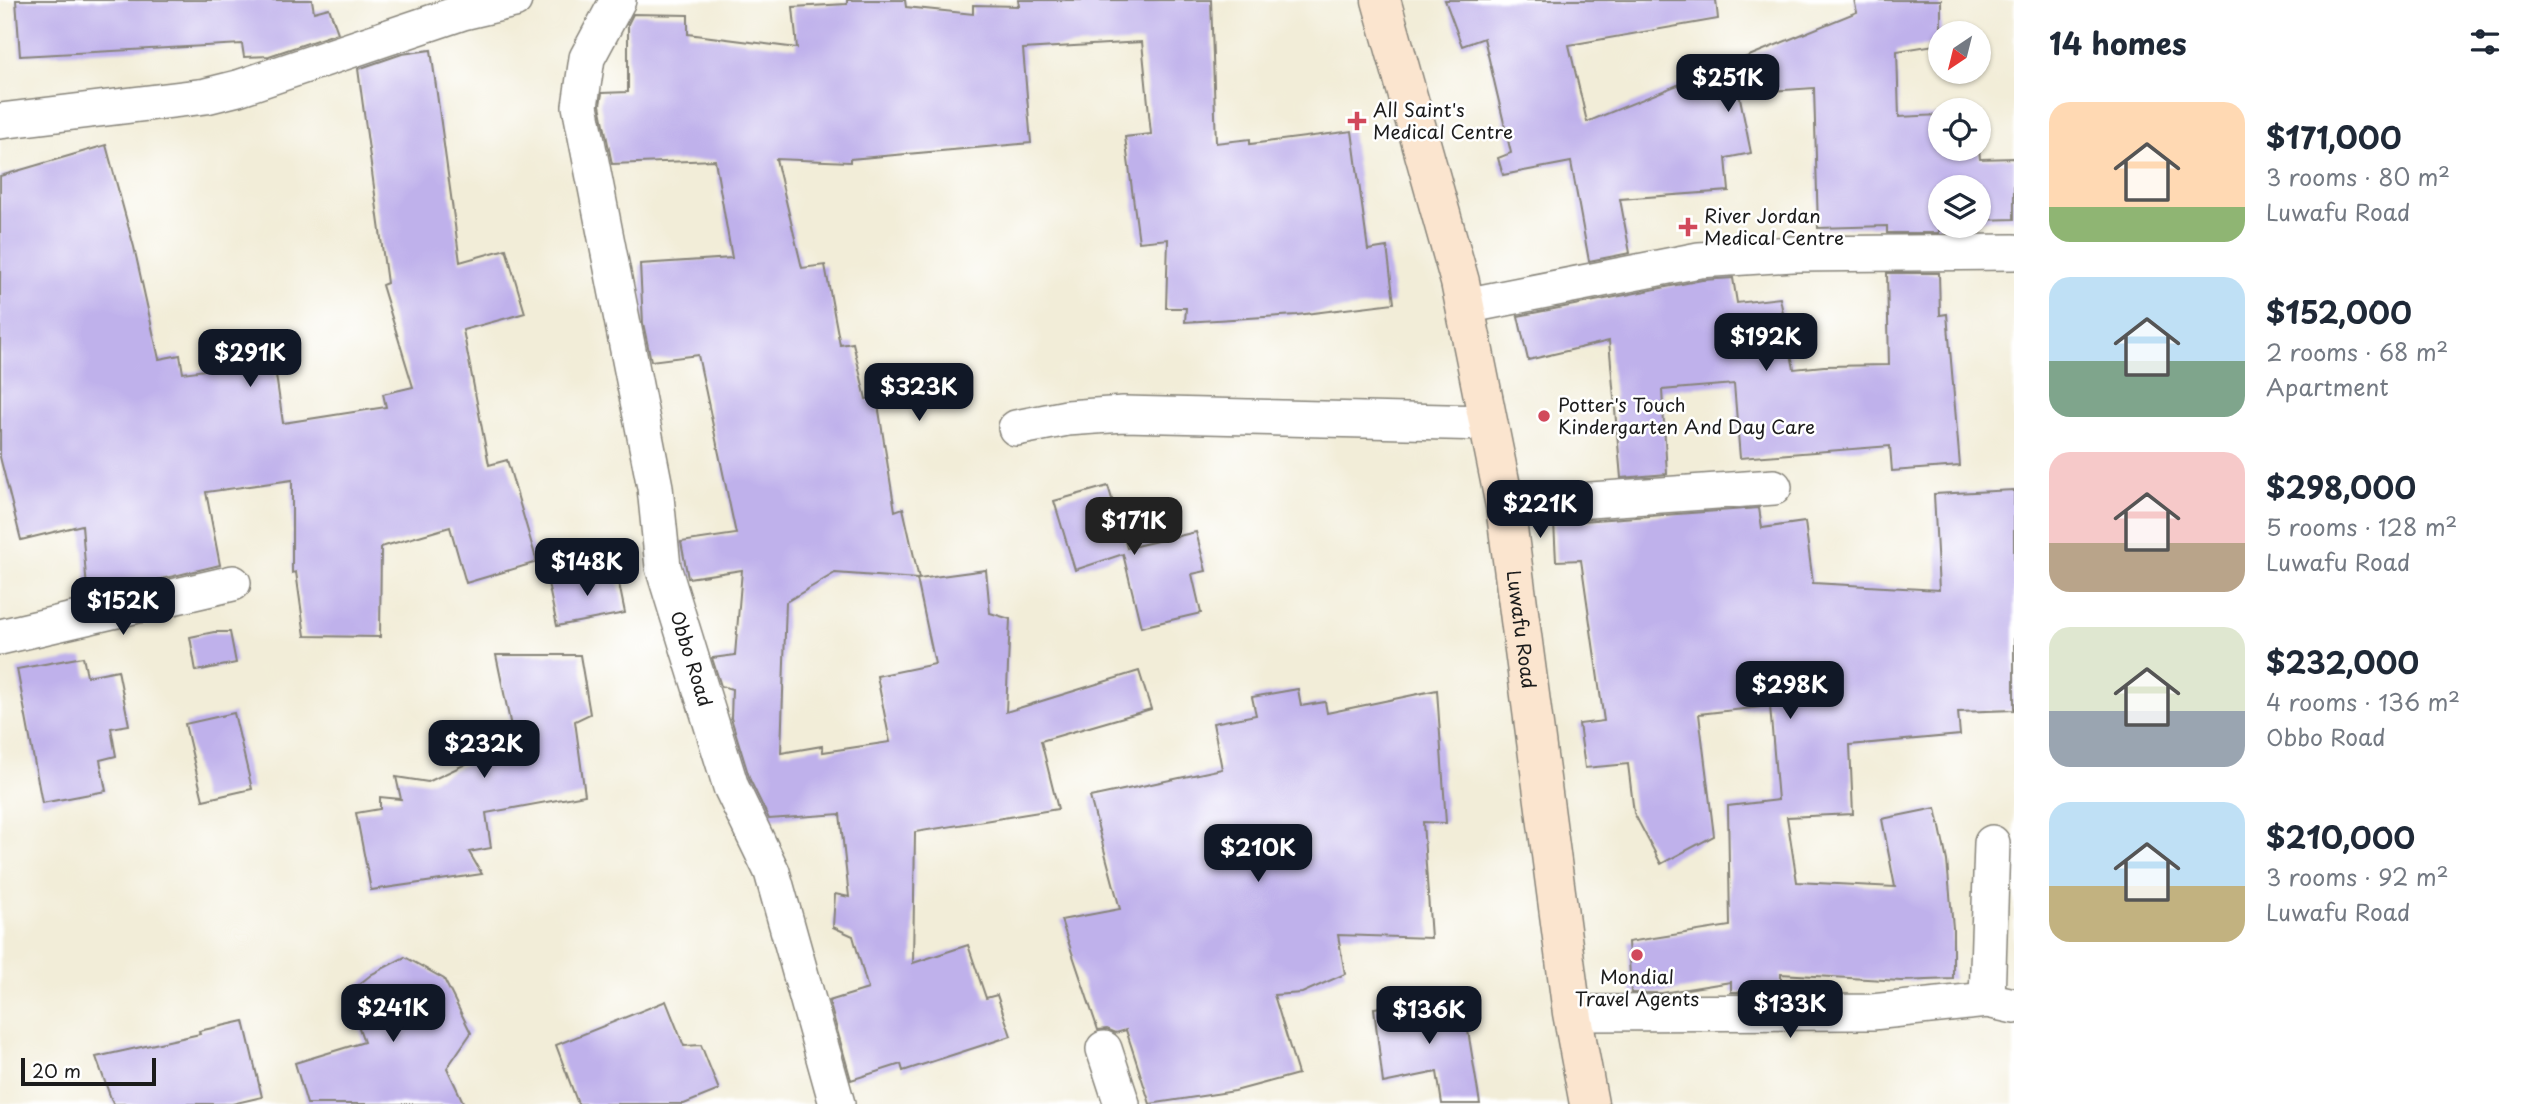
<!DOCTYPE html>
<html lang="en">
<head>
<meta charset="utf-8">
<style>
  :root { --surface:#fff; --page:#f2f2f3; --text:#1f2937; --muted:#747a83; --accent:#111827 }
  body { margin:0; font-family:"Playpen Sans",sans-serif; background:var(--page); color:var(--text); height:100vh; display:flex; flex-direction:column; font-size:26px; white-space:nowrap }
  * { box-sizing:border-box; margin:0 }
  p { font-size:23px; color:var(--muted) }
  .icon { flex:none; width:38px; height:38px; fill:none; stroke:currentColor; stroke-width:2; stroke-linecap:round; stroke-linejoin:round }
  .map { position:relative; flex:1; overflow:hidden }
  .side { display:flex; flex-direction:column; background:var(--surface); width:525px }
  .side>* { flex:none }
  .needle { width:46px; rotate:215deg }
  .controls { position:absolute; left:1928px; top:21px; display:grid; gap:14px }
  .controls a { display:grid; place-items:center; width:63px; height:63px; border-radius:50%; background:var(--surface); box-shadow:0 2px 5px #0004; font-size:35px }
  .scale { position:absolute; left:21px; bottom:18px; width:135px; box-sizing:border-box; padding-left:7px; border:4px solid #1c1c1c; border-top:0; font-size:19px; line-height:24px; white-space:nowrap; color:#1c1c1c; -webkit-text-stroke:5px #fff; paint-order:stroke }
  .price { position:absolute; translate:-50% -60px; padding:0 16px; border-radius:14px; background:var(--accent); color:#fff; font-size:23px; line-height:46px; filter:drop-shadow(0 2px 4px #0008) }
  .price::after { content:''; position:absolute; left:50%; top:42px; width:21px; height:16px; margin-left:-10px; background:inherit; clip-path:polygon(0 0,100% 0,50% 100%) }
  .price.current { background:#222; color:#fff }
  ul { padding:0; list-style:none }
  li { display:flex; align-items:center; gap:21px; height:175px; padding:0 35px }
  li span { display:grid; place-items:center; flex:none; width:196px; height:140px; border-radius:21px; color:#555 }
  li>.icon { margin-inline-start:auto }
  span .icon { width:84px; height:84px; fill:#fffc; stroke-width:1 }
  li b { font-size:30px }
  h2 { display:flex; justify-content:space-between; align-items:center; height:84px; padding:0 35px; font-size:30px }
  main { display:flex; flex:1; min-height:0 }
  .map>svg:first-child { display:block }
  .building { fill:#bfb1eb; fill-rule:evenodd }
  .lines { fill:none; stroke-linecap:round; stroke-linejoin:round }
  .street-casing { stroke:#87847a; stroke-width:38 }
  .secondary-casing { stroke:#87847a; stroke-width:41 }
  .street { stroke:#fff; stroke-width:35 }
  .secondary { stroke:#fbe5cf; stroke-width:38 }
  .poi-dot { fill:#d1495b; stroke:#fff; stroke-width:2.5 }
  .labels { text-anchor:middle; stroke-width:5; stroke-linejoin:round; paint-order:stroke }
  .poi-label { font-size:19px; fill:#1c1c1c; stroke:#fff; text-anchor:start }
  .street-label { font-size:19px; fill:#1c1c1c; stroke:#fff }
</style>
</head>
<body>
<main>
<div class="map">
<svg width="2014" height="1104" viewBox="0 0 2014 1104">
  <rect width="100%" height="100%" fill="#fff"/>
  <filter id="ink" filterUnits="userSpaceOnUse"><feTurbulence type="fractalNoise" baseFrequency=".0143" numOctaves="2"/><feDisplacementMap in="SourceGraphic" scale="14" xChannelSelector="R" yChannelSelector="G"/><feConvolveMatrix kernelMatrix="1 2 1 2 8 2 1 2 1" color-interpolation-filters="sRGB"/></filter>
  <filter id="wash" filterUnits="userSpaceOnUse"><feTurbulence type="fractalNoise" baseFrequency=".00686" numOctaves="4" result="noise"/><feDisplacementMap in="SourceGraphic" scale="28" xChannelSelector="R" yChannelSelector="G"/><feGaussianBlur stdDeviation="1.57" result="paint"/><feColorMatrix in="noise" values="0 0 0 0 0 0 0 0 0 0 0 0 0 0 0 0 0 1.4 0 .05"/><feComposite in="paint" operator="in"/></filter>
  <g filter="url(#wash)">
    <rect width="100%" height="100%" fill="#f2edd8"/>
    <g id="blocks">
      <!-- building -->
      <path class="building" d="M 16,0 L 312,0 L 314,12 L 329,8 L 338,33 L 269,56 L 244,57 L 242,44 L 20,56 Z
        M 847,0 L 905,0 L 906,7 L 973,14 L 973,5 L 1019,6 L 1018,0 L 1211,0 L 1216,143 L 1250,139 L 1250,144 L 1352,131 L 1368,250 L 1387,247 L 1394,303 L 1297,315 L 1185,322 L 1186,308 L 1166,308 L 1168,239 L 1139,242 L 1125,137 L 1151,134 L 1142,42 L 1023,49 L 1031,143 L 850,159 L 850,162 L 776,159 L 802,268 L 825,265 L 840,345 L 853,343 L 866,399 L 877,398 L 895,511 L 903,508 L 919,579 L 986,570 L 990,613 L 1010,619 L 1006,712 L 1139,671 L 1151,709 L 1041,741 L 1058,809 L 915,832 L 913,963 L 968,945 L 986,998 L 997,995 L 1011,1036 L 903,1071 L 901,1064 L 851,1080 L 829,1001 L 868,989 L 853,936 L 833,927 L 835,894 L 849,897 L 840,814 L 769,819 L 750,780 L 731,718 L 732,689 L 721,686 L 712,658 L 735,655 L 742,570 L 688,578 L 681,542 L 736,534 L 698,355 L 651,361 L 643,323 L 640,264 L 732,258 L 715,160 L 612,164 L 600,105 L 602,93 L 628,92 L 628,24 L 633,14 L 688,15 L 688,34 L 797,48 L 793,7 L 847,4 ZM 835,573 L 917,579 L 935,664 L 877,676 L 890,742 L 823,752 L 822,746 L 781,753 L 786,602 Z
        M 1445,0 L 1716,0 L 1718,19 L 1569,45 L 1587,122 L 1857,12 L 1854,0 L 1941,0 L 1941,44 L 1897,51 L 1899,117 L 1941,115 L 1941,149 L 1979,149 L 1980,159 L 2014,158 L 2014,219 L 1979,220 L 1979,187 L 1941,187 L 1939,233 L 1887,233 L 1887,226 L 1818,228 L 1814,88 L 1739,93 L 1751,153 L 1726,158 L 1729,191 L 1620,199 L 1630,253 L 1589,261 L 1571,162 L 1503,175 L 1498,158 L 1511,153 L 1484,38 L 1462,46 Z
        M 431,50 L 460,262 L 506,249 L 525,313 L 463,330 L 489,465 L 507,460 L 537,562 L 466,583 L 450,527 L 381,547 L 380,637 L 305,636 L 296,572 L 292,573 L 292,480 L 206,492 L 220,565 L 128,587 L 87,590 L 82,525 L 21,540 L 0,457 L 0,176 L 106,145 L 134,247 L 159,359 L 180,355 L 183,373 L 274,361 L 283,423 L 386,407 L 383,394 L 413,387 L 382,285 L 387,283 L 358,69 L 402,54 Z
        M 1887,273 L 1939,273 L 1940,315 L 1947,314 L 1960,466 L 1892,471 L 1890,446 L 1740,458 L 1734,384 L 1662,390 L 1667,474 L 1621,478 L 1609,341 L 1528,360 L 1518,316 L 1702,280 L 1733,278 L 1737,303 L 1780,298 L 1794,369 L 1824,366 L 1889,365 Z
        M 1108,486 L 1127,548 L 1196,532 L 1206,571 L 1192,574 L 1201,613 L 1141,627 L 1123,554 L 1075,570 L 1054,501 Z
        M 2014,490 L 2014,710 L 1958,712 L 1960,735 L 1850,745 L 1853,814 L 1787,817 L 1797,882 L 1895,887 L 1882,819 L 1936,808 L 1947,861 L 1953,928 L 1953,979 L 1901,981 L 1781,974 L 1781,992 L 1731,992 L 1731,982 L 1662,993 L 1631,993 L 1628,942 L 1730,926 L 1728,806 L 1778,800 L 1770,706 L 1699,714 L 1714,836 L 1661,864 L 1634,813 L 1628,764 L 1585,768 L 1579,724 L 1604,721 L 1581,560 L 1556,561 L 1554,523 L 1759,508 L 1762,528 L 1805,522 L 1813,583 L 1939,590 L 1934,494 Z
        M 616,569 L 625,613 L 557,626 L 548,583 Z
        M 214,632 L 230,632 L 236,663 L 196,671 L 190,637 Z
        M 496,655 L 580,655 L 590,714 L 575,721 L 585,795 L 486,813 L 491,848 L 469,852 L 482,874 L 371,890 L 356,813 L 380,809 L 380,797 L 401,799 L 396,777 L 428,782 L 514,741 Z
        M 83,657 L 87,676 L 118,670 L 129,725 L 111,728 L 116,756 L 100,760 L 106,791 L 42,803 L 17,669 Z
        M 1298,689 L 1301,706 L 1325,702 L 1327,713 L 1437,690 L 1446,823 L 1423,822 L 1431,938 L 1338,935 L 1345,974 L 1302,993 L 1274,995 L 1298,1074 L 1235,1091 L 1150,1104 L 1126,1030 L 1116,1033 L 1107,1029 L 1098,1030 L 1061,920 L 1120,909 L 1090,797 L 1222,769 L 1213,723 L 1256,715 L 1252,697 Z
        M 234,713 L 252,789 L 203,800 L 185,724 Z
        M 405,957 L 444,979 L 471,1033 L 447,1068 L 464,1104 L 307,1104 L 295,1063 L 364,1042 L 347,994 L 372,974 Z
        M 1462,994 L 1480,1104 L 1442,1104 L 1437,1072 L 1383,1083 L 1374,1008 Z
        M 666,1001 L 684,1046 L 701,1045 L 719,1090 L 684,1104 L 578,1104 L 556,1045 Z
        M 244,1021 L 262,1097 L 232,1104 L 113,1104 L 96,1057 L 200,1034 L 199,1031 Z"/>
    </g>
  </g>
  <g filter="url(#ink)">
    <use href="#blocks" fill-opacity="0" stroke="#87847a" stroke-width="2"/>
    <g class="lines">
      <defs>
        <g id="street">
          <path id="s1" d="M 618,0 L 587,58 L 580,106 L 655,487 L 663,567 L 731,787 L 772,872 L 837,1104"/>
          <path d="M 0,121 L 206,96 L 238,88 L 463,12 L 514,0"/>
          <path d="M 1465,306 L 1699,260 L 1793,254 L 2014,252"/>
          <path d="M 1016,428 L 1067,418 L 1124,414 L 1487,423"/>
          <path d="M 1505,506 L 1774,487"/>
          <path d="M 0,637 L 233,583"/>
          <path d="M 1987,1000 L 1992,843"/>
          <path d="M 1572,1013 L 1872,1012 L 1987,1000 L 2014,1006"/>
          <path d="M 1104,1049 L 1122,1104"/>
        </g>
        <g id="secondary">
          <path id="s2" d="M 1381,0 L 1460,282 L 1505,506 L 1572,1013 L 1589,1104"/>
        </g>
      </defs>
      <!-- street casing -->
      <use href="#street" class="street-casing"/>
      <!-- secondary casing -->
      <use href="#secondary" class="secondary-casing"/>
      <!-- street -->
      <use href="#street" class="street"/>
      <!-- secondary -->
      <use href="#secondary" class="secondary"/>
    </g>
  </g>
  <!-- markers -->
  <g class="poi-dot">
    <path d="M1353.5 110.5h7v7h7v7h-7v7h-7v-7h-7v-7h7z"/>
    <path d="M1684.5 216.5h7v7h7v7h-7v7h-7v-7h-7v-7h7z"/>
    <circle cx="1544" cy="416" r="7"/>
    <circle cx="1637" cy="955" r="7"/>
  </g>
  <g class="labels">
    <!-- poi labels -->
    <g class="poi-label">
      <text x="1373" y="117">All Saint's<tspan x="1373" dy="22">Medical Centre</tspan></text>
      <text x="1704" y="223">River Jordan<tspan x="1704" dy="22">Medical Centre</tspan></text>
      <text x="1558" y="412">Potter's Touch<tspan x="1558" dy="22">Kindergarten And Day Care</tspan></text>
      <text x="1637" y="984" text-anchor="middle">Mondial<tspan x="1637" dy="22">Travel Agents</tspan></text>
    </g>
    <!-- street labels -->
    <g class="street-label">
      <text dy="7" stroke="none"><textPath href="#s2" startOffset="646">Luwafu Road</textPath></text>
      <text dy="7" stroke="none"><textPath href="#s1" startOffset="679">Obbo Road</textPath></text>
    </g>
  </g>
</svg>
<div class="controls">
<a><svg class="needle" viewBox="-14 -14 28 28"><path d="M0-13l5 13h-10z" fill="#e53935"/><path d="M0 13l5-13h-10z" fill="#747a83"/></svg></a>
<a><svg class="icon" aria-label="locate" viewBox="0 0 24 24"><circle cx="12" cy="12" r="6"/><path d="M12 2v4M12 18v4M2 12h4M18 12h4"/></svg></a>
<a><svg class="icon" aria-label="layers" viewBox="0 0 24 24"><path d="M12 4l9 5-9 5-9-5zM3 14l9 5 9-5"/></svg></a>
</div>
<div class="scale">20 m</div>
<b class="price" style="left:1728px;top:114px">$251K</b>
<b class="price" style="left:1766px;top:373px">$192K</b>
<b class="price" style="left:250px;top:389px">$291K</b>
<b class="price" style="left:919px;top:423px">$323K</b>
<b class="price" style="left:1540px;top:540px">$221K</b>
<b class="price current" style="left:1134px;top:557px">$171K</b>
<b class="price" style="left:587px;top:598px">$148K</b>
<b class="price" style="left:123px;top:637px">$152K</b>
<b class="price" style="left:1790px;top:721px">$298K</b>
<b class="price" style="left:484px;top:780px">$232K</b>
<b class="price" style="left:1258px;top:884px">$210K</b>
<b class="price" style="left:1790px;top:1040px">$133K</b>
<b class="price" style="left:393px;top:1044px">$241K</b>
<b class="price" style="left:1429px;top:1046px">$136K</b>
</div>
<section class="side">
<h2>14 homes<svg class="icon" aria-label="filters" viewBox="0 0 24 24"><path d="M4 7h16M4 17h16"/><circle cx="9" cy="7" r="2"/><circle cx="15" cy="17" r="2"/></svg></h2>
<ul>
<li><span style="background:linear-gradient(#ffd9b3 75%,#8fb573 0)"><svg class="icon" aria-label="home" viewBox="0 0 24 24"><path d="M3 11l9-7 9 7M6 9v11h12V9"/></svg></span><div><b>$171,000</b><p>3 rooms · 80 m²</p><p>Luwafu Road</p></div></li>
<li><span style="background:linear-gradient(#bfe0f5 60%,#7fa58c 0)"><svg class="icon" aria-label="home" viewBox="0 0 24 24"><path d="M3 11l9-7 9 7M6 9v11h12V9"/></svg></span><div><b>$152,000</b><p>2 rooms · 68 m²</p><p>Apartment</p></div></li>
<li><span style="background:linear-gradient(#f6c9c9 65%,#b9a48a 0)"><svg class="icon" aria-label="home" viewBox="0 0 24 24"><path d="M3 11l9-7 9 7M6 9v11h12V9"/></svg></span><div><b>$298,000</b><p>5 rooms · 128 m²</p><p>Luwafu Road</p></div></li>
<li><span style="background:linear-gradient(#dfe7d0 60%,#9aa5b1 0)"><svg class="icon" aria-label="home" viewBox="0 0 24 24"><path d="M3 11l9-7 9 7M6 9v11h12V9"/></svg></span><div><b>$232,000</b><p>4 rooms · 136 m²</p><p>Obbo Road</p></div></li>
<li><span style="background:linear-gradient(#bfe0f5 60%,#c2b280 0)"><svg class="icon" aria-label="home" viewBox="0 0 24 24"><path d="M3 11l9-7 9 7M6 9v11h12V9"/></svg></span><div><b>$210,000</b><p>3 rooms · 92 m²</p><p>Luwafu Road</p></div></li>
</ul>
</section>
</main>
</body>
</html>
